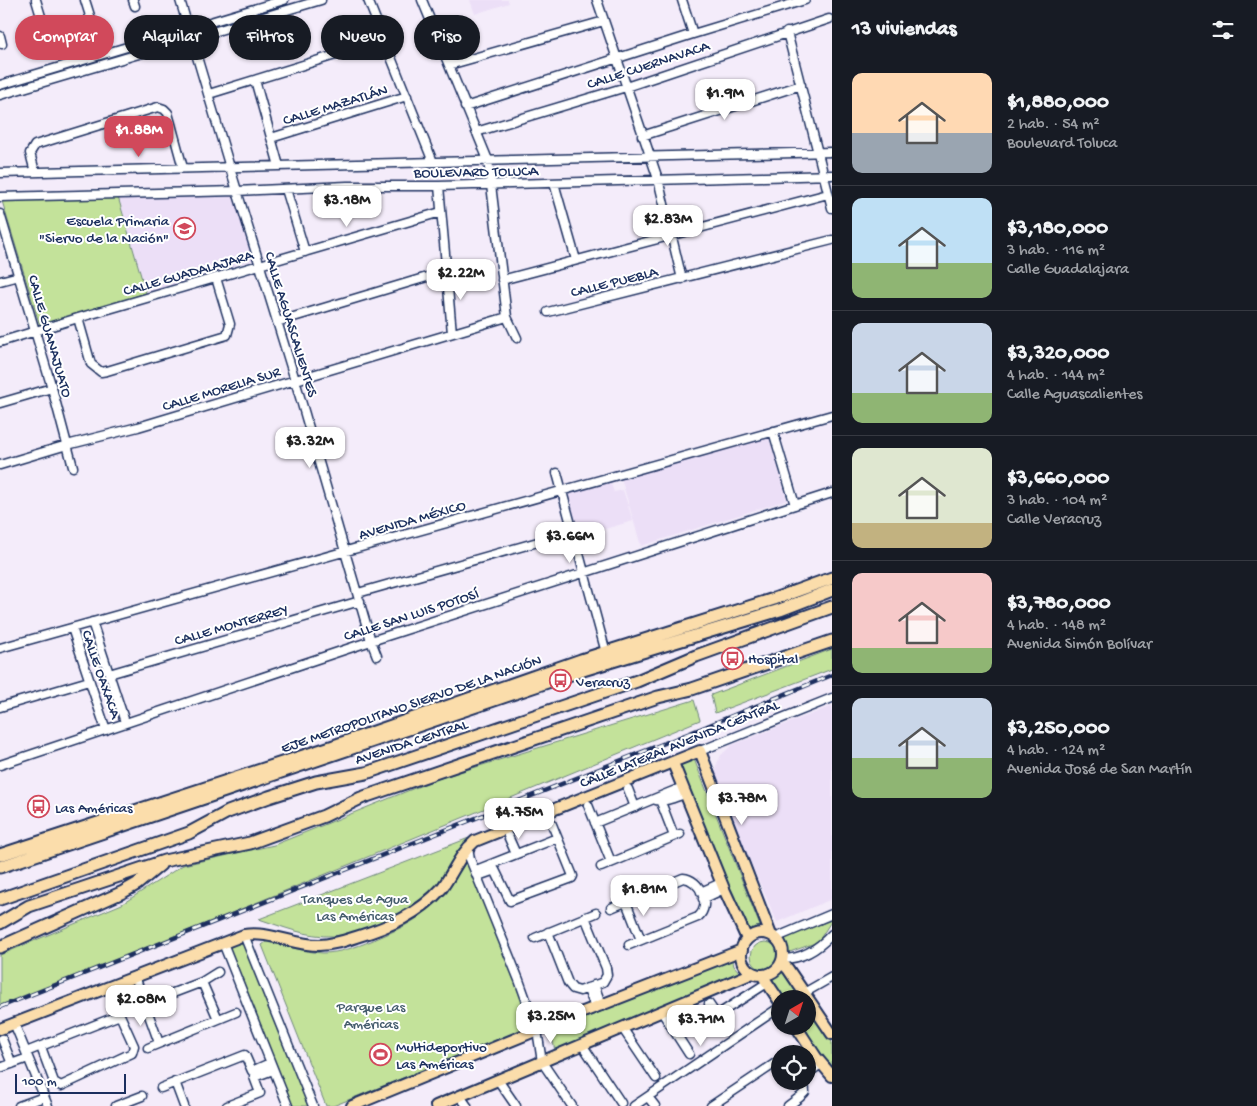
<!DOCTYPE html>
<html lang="es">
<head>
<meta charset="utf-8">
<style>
  :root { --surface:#171b24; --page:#20242c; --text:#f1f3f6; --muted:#9ea1a6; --line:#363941; --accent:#d1495b }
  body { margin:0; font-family:"Gochi Hand",sans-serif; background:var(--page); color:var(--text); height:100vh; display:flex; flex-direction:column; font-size:19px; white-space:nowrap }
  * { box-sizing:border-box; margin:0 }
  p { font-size:16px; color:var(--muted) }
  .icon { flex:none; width:28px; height:28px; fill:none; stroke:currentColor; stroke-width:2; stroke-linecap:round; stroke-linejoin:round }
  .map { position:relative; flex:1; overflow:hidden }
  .panel { display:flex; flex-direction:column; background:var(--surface); width:425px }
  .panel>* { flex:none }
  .top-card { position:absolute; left:15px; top:15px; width:475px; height:45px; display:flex; gap:10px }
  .needle { width:32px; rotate:39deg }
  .tools { position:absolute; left:771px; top:990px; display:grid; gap:10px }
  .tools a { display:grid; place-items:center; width:45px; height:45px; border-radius:50%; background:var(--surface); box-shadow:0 1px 4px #0004; font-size:25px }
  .scale { position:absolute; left:15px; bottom:12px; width:111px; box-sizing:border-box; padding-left:5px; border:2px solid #1b2f5e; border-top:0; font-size:14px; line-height:18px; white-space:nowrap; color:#1b2f5e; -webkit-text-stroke:4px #fff; paint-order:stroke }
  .price { position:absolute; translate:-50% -42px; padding:0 11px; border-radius:10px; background:#fff; color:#222; font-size:16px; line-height:32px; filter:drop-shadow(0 1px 2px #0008) }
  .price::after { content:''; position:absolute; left:50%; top:30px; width:15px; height:11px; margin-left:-8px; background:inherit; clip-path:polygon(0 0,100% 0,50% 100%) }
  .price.on { background:var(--accent); color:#fff }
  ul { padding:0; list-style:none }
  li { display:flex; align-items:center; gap:15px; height:125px; padding:0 20px }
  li+li { border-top:1px solid var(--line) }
  li span { display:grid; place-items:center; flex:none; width:140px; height:100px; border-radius:10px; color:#555 }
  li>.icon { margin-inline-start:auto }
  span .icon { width:60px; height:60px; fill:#fffc; stroke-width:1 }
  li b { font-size:21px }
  h2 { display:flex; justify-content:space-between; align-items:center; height:60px; padding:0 20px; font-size:21px }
  .chip { padding:0 18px; border-radius:22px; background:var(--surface); box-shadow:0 1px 4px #0004; font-size:18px; line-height:45px }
  .chip.on { background:var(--accent); color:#fff }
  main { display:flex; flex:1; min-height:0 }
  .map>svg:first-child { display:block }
  .built { fill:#ecdff7 }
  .green { fill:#c3e29a; stroke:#6f887c }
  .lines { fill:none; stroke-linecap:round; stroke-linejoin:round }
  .minor-casing { stroke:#1b2f5e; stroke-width:11 }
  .major-casing { stroke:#1b2f5e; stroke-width:14 }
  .highway-casing { stroke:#1b2f5e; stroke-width:15 }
  .minor { stroke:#fff; stroke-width:8 }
  .major { stroke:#fbddab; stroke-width:10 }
  .highway { stroke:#fbddab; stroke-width:11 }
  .rail-casing { stroke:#1b2f5e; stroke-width:4.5 }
  .rail { stroke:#fff; stroke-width:2.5; stroke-dasharray:8; stroke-linecap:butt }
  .labels { text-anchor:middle; stroke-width:4; stroke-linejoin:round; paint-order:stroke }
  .street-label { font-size:15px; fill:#1b2f5e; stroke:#fff }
  .poi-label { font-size:15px; fill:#1b2f5e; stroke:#fff; text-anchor:start }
  .park-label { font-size:15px; fill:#455c6d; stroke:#fff }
</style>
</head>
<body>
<main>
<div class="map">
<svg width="832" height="1106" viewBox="0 0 832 1106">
  <rect width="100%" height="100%" fill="#f4ecfa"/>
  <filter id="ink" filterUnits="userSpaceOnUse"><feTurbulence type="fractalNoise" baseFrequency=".02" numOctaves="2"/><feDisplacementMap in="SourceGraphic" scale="10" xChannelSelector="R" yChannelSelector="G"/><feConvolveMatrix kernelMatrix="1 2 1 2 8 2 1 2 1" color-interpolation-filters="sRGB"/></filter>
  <g filter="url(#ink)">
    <!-- built -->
    <path class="built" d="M 470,0 L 508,0 L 509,3 L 475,14 Z
      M 233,194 L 253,260 L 146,293 L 118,197 Z
      M 769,436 L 787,500 L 641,546 L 621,478 Z
      M 610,482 L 614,492 L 623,490 L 633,521 L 580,536 L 568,494 Z
      M 832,706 L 832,899 L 777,922 L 715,782 L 716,766 L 721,755 L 732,745 Z"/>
    <!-- green -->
    <path class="green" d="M 118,197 L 146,293 L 40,326 L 2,201 Z
      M 832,649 L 832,669 L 715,713 L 711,695 Z
      M 694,700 L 700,720 L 144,949 L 0,1006 L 0,955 L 122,904 L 183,865 L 274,845 L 437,779 Z
      M 694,759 L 760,926 L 746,931 L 680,765 Z
      M 474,836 C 466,842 458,849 453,858 C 447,866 443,876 437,884 C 418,908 364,934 333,936 C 307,937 283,927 259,919 Z
      M 464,863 L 469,867 L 533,1026 L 333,1106 L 326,1106 L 262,945 L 266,942 C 286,945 303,952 323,953 C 339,953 356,947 371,941 C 422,920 433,911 462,864 Z
      M 832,920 L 818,942 L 787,953 L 781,938 Z
      M 241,939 L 308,1106 L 291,1106 L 226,945 Z
      M751 956a14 14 0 1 1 28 0a14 14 0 1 1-28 0Z
      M 732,958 L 734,966 L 741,974 L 693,992 L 671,1006 L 555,1051 L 551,1032 Z
      M 783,970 L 803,999 L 782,999 L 770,980 Z
      M 808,1005 L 832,1042 L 832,1069 L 817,1052 L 800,1026 L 808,1026 Z"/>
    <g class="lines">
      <defs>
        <path id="minor" d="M 36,0 L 46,33
          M 85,0 L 91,19
          M 133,0 L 135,6
          M 180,0 L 237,191 L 295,380 L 371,641 L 377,656
          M 368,0 L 433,162
          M 422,0 L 488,160 L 507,317 L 517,338
          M 597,0 L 658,179 L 682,279
          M 682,0 L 693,34
          M 787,32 L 832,208
          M 0,36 L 2,44
          M 449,65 L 604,21
          M 255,80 L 279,166
          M 0,85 L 284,0
          M 209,94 L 384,40
          M 0,95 L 321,0
          M 465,107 L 693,34 L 805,0
          M 476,132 L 626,87 L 829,19
          M 642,136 L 801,85
          M 271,138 L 407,96
          M 35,172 L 30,153 L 35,145 L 158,107 L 164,109 L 168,113 L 183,168
          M 0,173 L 832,152
          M 554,183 L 576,260
          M 439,186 L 452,333
          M 286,189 L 305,252
          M 0,197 L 237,191 L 347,186 L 439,186 L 832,175
          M 0,214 L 52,388 L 73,467
          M 502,280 L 828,194
          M 0,281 L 19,276
          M 548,312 L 832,240
          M 78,318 L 91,364 L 101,372 L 107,371 L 227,335 L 230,324 L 216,278
          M 277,322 L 447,271
          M 0,342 L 78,318 L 441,212
          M 0,403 L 52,388
          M 773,431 L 795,505
          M 0,465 L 67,445 L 138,427 L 507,317
          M 557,473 L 605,649
          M 358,593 L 573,532
          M 92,622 L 125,722
          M 72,628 L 106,730
          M 0,648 L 832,415
          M 109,674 L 360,601
          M 0,707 L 89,681
          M 700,751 L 832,698
          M 0,765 L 371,641 L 832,493
          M 628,789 L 635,807
          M 659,797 L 674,836
          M 656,800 C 666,802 676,797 685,794
          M 588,805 L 611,862
          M 595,823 L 683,787
          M 508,836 L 516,854
          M 468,847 L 470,859 L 519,980 L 537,1030 L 542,1062 L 572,1106
          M 601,867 L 680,834
          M 476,870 L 557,838
          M 478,876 L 495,870 L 510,901 L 572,878 L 573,876 L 551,822
          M 701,892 L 721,883
          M 703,899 L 724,889
          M 626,902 L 641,940
          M 611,908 L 683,878 C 700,879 712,905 698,917 L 629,945
          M 548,932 L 568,983 L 573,989 L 580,991 L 603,982 L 607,975 L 606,968 L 585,917
          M 244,935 L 313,1106
          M 535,938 L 596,913
          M 775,938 L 832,914
          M 223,943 L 288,1106
          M 783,959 C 803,959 819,948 832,934
          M 136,976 L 137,982 L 159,1043
          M 202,982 L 218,1019
          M 594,985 L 602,1006
          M 587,988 L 596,1008
          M 804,993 L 832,977
          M 144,1004 L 202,982 L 218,972
          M 709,1004 L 724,1026
          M 662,1012 L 689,1054
          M 717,1015 L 767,983
          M 14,1023 L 48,1106
          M 623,1029 L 656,1078
          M 2,1039 L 12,1064
          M 583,1046 L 621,1103
          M 148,1048 L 236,1012
          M 26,1052 L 120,1015 L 134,1046 L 132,1053 L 61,1086 L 54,1082 L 41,1047
          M 808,1064 L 816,1057
          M 0,1068 L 28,1058
          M 808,1073 L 821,1064
          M 498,1080 L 516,1106
          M 175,1082 L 184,1106
          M 161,1088 L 245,1055 L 252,1071 L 270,1063
          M 460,1096 L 467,1106
          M 648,1097 L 655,1106
          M 19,1106 L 44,1097
          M 116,1106 L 142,1096
          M 227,1106 L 260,1093 L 254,1077 L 273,1070
          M 634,1106 L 780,1007
          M 711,1106 L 780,1060
          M 788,1106 L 800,1097 L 805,1092 L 804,1081"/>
        <path id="major" d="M 673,763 L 724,889 L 747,939
          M741 954a21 21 0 1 1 42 0a21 21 0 1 1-42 0Z
          M 782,963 L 788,969 L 832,1034
          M 762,975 L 780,1002
          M 796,1026 L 816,1057 L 832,1076
          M 0,1029 L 244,935 C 270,931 293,945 319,945 C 332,945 344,941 356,937 C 389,927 419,914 442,888 C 454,872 459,855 475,841 L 700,751 L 771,935
          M 352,1106 L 537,1030 L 742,950
          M 436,1106 L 753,973"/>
        <path id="highway" d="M 0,855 L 328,748 L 581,660 L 774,599 L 832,578
          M 0,867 L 583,670 L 780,610 L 832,590
          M 0,899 L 189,833 L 228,812 L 269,797 L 316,782 L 366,773 L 637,681 L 696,656 L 832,607
          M 0,923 L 29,906 L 164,861 L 250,843 L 324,816 L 361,798 L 658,697 L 692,689 L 832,641
          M 0,947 L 123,892 L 137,884 L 160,865"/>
      </defs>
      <!-- minor casing -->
      <use href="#minor" class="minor-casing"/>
      <!-- major casing -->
      <use href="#major" class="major-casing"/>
      <!-- highway casing -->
      <use href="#highway" class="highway-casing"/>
      <!-- minor -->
      <use href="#minor" class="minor"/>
      <!-- major -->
      <use href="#major" class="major"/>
      <!-- highway -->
      <use href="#highway" class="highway"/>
      <defs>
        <path id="rail" d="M 0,1007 L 690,733 L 832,675"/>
      </defs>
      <!-- rail casing -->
      <use href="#rail" class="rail-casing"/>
      <!-- rail -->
      <use href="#rail" class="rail"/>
    </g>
  </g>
  <!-- icons -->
  <defs>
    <symbol id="school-ring" viewBox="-11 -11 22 22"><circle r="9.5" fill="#fff" stroke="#d1495b" stroke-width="1.5"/><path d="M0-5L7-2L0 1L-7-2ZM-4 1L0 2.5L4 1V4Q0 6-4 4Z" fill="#d1495b"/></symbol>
    <symbol id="bus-ring" viewBox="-11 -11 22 22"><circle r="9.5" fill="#fff" stroke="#d1495b" stroke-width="1.5"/><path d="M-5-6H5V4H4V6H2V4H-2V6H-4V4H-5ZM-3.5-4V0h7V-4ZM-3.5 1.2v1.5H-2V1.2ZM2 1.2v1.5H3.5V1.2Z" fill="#d1495b"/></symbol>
    <symbol id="stadium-ring" viewBox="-11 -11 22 22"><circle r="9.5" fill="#fff" stroke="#d1495b" stroke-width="1.5"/><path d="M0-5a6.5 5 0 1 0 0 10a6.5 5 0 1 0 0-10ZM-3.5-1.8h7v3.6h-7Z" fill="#d1495b"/></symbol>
  </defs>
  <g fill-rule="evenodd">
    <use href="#school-ring" x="172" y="216" width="25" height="25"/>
    <use href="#bus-ring" x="720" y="646" width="25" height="25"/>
    <use href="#bus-ring" x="548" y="668" width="25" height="25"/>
    <use href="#bus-ring" x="26" y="794" width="25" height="25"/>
    <use href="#stadium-ring" x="368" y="1042" width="25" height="25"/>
  </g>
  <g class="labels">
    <!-- street labels -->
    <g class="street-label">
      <text transform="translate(648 64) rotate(-18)" y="5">CALLE CUERNAVACA</text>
      <text transform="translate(335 104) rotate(-17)" y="5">CALLE MAZATLÁN</text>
      <text transform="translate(476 171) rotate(-1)" y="5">BOULEVARD TOLUCA</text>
      <text transform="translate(188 272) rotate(-16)" y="5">CALLE GUADALAJARA</text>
      <text transform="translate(614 281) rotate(-14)" y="5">CALLE PUEBLA</text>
      <text transform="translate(292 324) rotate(73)" y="5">CALLE AGUASCALIENTES</text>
      <text transform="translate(51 336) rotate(74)" y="5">CALLE GUANAJUATO</text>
      <text transform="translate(221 388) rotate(-17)" y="5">CALLE MORELIA SUR</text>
      <text transform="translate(412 519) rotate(-16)" y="5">AVENIDA MÉXICO</text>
      <text transform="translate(411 614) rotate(-18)" y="5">CALLE SAN LUIS POTOSÍ</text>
      <text transform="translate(231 624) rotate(-16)" y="5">CALLE MONTERREY</text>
      <text transform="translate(102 674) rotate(71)" y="5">CALLE OAXACA</text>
      <text transform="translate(411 703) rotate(-19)" y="5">EJE METROPOLITANO SIERVO DE LA NACIÓN</text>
      <text transform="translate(411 741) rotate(-18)" y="5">AVENIDA CENTRAL</text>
      <text transform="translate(679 743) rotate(-22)" y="5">CALLE LATERAL AVENIDA CENTRAL</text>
    </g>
    <!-- poi labels -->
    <g class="poi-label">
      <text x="169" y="225" text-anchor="end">Escuela Primaria<tspan x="169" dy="17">"Siervo de la Nación"</tspan></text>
      <text x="748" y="663">Hospital</text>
      <text x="576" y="686">Veracruz</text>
      <text x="55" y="812">Las Américas</text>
      <text x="396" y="1051">Multideportivo<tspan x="396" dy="17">Las Américas</tspan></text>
    </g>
    <!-- park labels -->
    <g class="park-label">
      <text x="355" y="903">Tanques de Agua<tspan x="355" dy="17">Las Américas</tspan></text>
      <text x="371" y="1011">Parque Las<tspan x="371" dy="17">Américas</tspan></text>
    </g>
  </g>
</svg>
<div class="tools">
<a><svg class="needle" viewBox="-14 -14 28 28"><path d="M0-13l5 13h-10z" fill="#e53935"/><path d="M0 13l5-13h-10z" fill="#9ea1a6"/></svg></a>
<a><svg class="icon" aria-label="locate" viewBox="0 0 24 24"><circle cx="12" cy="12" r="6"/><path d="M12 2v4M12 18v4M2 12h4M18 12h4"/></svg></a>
</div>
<div class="scale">100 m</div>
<b class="price" style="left:725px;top:121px">$1.9M</b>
<b class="price on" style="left:139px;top:158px">$1.88M</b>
<b class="price" style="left:347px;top:228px">$3.18M</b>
<b class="price" style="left:668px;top:247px">$2.83M</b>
<b class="price" style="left:461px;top:301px">$2.22M</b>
<b class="price" style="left:310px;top:469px">$3.32M</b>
<b class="price" style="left:570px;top:564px">$3.66M</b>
<b class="price" style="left:742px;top:826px">$3.78M</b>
<b class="price" style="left:519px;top:840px">$4.75M</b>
<b class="price" style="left:644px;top:917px">$1.81M</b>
<b class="price" style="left:141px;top:1027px">$2.08M</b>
<b class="price" style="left:551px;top:1044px">$3.25M</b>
<b class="price" style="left:701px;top:1047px">$3.71M</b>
<div class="top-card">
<a class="chip on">Comprar</a>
<a class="chip">Alquilar</a>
<a class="chip">Filtros</a>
<a class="chip">Nuevo</a>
<a class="chip">Piso</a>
</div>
</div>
<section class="panel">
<h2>13 viviendas<svg class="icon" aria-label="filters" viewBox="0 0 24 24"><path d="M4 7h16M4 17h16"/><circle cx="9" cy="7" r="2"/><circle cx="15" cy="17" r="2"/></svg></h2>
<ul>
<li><span style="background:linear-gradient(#ffd9b3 60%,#9aa5b1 0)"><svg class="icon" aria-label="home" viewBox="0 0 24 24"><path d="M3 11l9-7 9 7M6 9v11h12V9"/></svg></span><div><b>$1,880,000</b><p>2 hab. · 54 m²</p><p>Boulevard Toluca</p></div></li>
<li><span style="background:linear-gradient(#bfe0f5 65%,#8fb573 0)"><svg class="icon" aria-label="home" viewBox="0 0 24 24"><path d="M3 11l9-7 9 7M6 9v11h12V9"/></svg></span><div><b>$3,180,000</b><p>3 hab. · 116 m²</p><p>Calle Guadalajara</p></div></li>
<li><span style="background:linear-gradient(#c9d6e8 70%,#8fb573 0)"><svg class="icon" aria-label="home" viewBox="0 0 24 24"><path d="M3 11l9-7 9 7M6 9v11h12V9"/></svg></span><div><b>$3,320,000</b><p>4 hab. · 144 m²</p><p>Calle Aguascalientes</p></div></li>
<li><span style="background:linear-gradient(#dfe7d0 75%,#c2b280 0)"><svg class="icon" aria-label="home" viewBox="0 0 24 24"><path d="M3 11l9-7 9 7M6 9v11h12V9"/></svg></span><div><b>$3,660,000</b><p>3 hab. · 104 m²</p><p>Calle Veracruz</p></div></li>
<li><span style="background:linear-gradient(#f6c9c9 75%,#8fb573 0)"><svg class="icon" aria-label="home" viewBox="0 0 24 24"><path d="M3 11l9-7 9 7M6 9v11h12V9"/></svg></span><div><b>$3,780,000</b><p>4 hab. · 148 m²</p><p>Avenida Simón Bolívar</p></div></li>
<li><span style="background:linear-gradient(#c9d6e8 60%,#8fb573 0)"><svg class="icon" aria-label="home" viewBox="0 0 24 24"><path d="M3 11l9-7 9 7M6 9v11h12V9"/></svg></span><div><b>$3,250,000</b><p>4 hab. · 124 m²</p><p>Avenida José de San Martín</p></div></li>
</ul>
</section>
</main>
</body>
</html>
